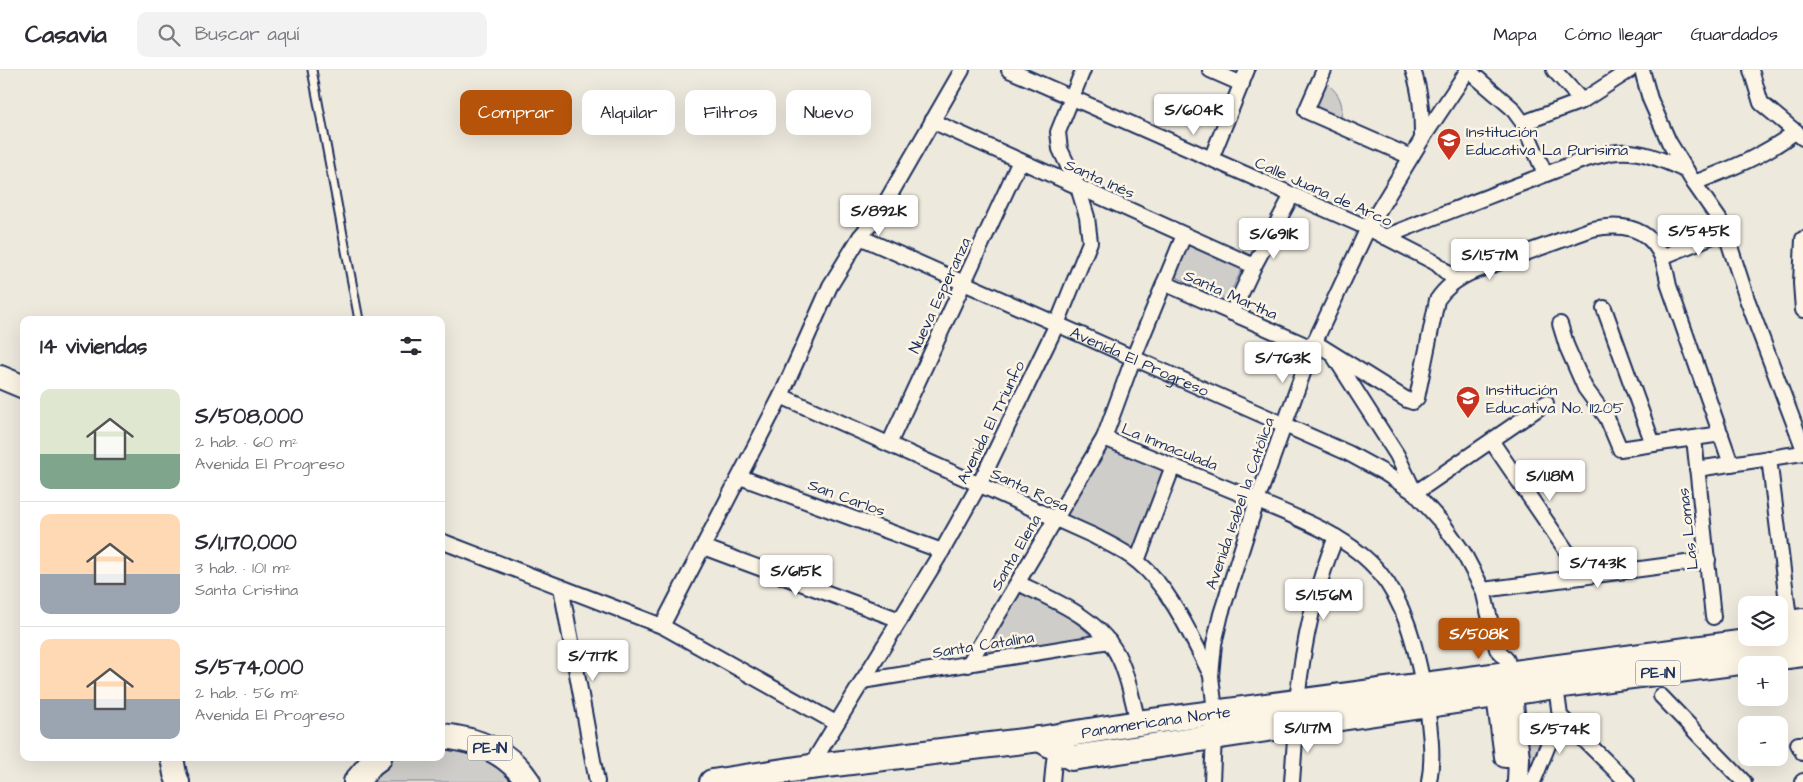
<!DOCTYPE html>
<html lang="es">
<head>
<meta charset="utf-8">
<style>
  :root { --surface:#fff; --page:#f2f2f3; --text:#2b2b33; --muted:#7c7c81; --line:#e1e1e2; --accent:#b45309 }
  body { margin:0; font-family:"Architects Daughter",sans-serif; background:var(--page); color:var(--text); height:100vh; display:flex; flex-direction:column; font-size:19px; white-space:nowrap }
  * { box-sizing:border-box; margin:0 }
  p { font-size:16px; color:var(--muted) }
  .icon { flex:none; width:28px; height:28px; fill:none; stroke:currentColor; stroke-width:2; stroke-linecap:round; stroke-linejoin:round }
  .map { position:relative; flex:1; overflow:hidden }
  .side { position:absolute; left:20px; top:246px; width:425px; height:445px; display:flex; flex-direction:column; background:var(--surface); border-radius:10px; box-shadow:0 5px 20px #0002 }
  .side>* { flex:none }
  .guide { position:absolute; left:460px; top:20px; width:475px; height:45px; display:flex; gap:10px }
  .buttons { position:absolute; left:1738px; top:526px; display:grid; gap:10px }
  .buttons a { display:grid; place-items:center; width:50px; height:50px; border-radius:10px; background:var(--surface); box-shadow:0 5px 20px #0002; font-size:25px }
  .price { position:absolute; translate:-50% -42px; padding:0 11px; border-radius:5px; background:#fff; color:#222; font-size:16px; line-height:32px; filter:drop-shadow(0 1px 2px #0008) }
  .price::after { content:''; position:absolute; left:50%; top:30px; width:15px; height:11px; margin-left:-8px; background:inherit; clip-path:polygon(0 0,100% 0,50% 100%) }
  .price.on { background:var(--accent); color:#fff }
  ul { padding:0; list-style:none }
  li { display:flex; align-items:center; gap:15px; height:125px; padding:0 20px }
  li+li { border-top:1px solid var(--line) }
  li span { display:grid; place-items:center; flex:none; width:140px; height:100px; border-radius:10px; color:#555 }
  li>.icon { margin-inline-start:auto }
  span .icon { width:60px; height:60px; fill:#fffc; stroke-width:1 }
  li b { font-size:21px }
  h2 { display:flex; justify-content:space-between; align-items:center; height:60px; padding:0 20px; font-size:21px }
  .chip { padding:0 18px; border-radius:10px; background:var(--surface); box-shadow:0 5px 20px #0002; font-size:18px; line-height:45px }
  .chip.on { background:var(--accent); color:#fff }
  header { display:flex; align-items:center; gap:30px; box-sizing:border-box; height:70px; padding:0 25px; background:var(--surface); border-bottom:1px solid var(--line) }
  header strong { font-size:24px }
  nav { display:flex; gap:28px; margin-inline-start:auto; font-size:18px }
  .search { width:350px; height:45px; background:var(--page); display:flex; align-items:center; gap:12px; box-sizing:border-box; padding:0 18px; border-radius:10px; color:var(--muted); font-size:19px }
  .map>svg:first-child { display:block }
  .green { fill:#cfcdca; stroke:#757e94 }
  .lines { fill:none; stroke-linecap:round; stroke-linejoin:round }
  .service-casing { stroke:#1b2f5e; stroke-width:11 }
  .minor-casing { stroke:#1b2f5e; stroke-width:18 }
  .secondary-casing { stroke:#1b2f5e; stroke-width:24 }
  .primary-casing { stroke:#1b2f5e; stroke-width:26 }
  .trunk-casing { stroke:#1b2f5e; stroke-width:28 }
  .service { stroke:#fcf5e5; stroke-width:7 }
  .minor { stroke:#fcf5e5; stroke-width:14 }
  .secondary { stroke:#fcf5e5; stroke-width:20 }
  .primary { stroke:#fcf5e5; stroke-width:22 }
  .trunk { stroke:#fcf5e5; stroke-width:24 }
  .labels { text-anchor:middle; stroke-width:5; stroke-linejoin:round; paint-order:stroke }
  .shield { fill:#fcf5e5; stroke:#5e6a86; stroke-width:1 }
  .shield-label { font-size:15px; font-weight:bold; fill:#1b2f5e }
  .poi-label { font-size:16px; fill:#1b2f5e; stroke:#fcf5e5; text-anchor:start }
  .street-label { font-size:16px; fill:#1b2f5e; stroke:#fcf5e5 }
</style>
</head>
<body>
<header>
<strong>Casavia</strong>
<div class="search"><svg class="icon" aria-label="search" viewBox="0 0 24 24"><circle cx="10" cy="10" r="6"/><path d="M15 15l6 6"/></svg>Buscar aquí</div>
<nav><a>Mapa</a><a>Cómo llegar</a><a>Guardados</a></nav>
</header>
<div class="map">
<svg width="1803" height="712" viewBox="0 0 1803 712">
  <rect width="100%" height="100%" fill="#eee9dd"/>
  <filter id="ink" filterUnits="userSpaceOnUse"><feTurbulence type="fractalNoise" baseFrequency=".02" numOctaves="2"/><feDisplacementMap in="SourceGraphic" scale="10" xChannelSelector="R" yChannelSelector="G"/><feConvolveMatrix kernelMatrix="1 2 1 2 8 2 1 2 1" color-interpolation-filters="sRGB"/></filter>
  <g filter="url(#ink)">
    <!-- green -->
    <path class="green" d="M 1323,10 C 1337,21 1346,32 1340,51 L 1319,40 L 1316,33 Z
      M 1185,171 L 1243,197 L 1227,229 L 1171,205 Z
      M 1103,372 L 1167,399 L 1136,485 L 1062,445 Z
      M 1019,522 L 1066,543 L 1093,568 L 978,588 Z
      M 1537,643 L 1545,644 L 1548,650 L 1524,712 L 1522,648 L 1525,644 Z
      M 441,672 L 475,677 L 522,712 L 362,712 L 388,688 L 441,688 Z"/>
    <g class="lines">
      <defs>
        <path id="service" d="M 312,0 L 359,250"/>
        <g id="minor">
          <path d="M 1009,0 L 1368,158 L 1436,193 L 1455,210"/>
          <path d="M 1210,0 L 1242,14"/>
          <path d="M 1324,0 L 1306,41 L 1411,87"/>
          <path d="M 1413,0 C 1421,23 1422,44 1422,69"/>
          <path d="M 1468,0 L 1512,38 L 1523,53 L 1545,104"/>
          <path d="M 1554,0 L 1582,31"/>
          <path d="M 1642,0 L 1650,29 L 1669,72 L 1694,113 L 1719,149 L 1725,161 L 1747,229 L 1803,377"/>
          <path d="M 1751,0 L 1761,33 L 1803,68"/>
          <path d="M 932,51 L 1254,196"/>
          <path d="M 1523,53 L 1582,31 L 1630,0"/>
          <path d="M 1211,89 L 1247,0"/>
          <path d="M 1694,113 C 1730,99 1766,85 1796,61"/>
          <path id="s1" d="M 860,167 L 1348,383 L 1383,402 L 1415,423 L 1443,454 L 1463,482 L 1483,520 L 1497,579 L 1507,590 L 1509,602"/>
          <path d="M 1385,167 C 1433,147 1482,129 1531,110 C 1555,101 1593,84 1618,82 C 1643,80 1665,91 1687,101"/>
          <path d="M 1803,169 L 1801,213 L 1803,240"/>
          <path d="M 1662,187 L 1725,161"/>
          <path d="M 1164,213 L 1312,278"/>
          <path d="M 1604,238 L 1653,374"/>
          <path d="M 1232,243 L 1254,196 L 1292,125"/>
          <path d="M 1560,254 L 1567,277 L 1585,318 L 1607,348 L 1620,379 L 1721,364"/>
          <path d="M 1314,272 L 1407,330 L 1413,332 L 1417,328 L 1437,230 C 1446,217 1456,210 1470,203 L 1592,159 C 1620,153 1647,156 1661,185 C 1665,195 1667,206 1669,216 L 1731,394"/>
          <path d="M 1335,288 L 1397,385 L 1415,423 L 1546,333"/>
          <path d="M 781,326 L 1094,466 C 1109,474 1125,481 1138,492 C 1171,519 1192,568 1211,605"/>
          <path d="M 1104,368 C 1149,386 1195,405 1241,424 C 1286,444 1347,463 1379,502 C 1405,533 1415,575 1423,614"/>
          <path d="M 1694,368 L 1713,547"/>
          <path d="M 1492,372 L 1572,489 L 1581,507"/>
          <path d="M 889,374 L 1020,91"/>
          <path d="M 1769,388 L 1789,548 L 1803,546"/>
          <path d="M 1697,399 L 1803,383"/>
          <path d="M 740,407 L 942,481"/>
          <path d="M 441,471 L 662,556 L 836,653"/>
          <path d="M 703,477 L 900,550"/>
          <path d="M 1137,491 L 1173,396"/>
          <path d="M 1018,513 C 1056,531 1102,549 1120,590 C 1129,610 1133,632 1138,653"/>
          <path d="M 561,517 L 597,712"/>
          <path d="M 1483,520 L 1708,490"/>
          <path d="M 662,556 L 781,326 L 830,216 L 860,167 L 879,144 L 962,0"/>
          <path d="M 968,595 L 1104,368 L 1133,289 L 1184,165"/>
          <path d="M 862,611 L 1109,571"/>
          <path d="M 1556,616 L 1560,646 L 1627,712"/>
          <path d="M 1661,626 L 1744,712"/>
          <path d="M 1297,631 C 1303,574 1314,520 1336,467"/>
          <path d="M 1427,635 C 1430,661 1434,686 1429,712"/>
          <path d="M 1803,674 L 1798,674 L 1803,683"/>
          <path d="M 810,697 L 942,481 L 979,415 L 1057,254 L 1090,172 L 1087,147 L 1078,117 L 1060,79 L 1058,62 L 1083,0"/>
          <path d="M 1052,712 L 1054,691"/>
          <path d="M 1212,712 L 1215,642 L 1211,606 L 1214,574 L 1221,544 L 1257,431 L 1312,278 L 1368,158 L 1422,69 L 1468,0"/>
          <path d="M 1292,712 L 1296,655"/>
          <path d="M 1533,712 L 1560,646"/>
          <path d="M 1802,712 L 1803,711"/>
        </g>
        <path id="secondary" d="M 1510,607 L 1519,688 L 1518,712
          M 1495,611 L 1505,687"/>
        <path id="primary" d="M 0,307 L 24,317
          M 172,688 L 175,704 L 178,712"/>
        <g id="trunk">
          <path d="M 1779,567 L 1803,564"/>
          <path d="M 441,666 C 476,669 509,682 528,712"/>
          <path d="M 1040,669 L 1072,688 L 1556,616 L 1803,584"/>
          <path d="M 356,712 L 371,694 L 379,688"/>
          <path id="s2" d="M 712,712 L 810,697 L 1040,669 L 1138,653 L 1777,568"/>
        </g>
      </defs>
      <!-- service casing -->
      <use href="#service" class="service-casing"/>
      <!-- minor casing -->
      <use href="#minor" class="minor-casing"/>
      <!-- secondary casing -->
      <use href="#secondary" class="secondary-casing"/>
      <!-- primary casing -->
      <use href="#primary" class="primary-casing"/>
      <!-- trunk casing -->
      <use href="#trunk" class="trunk-casing"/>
      <!-- service -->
      <use href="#service" class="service"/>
      <!-- minor -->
      <use href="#minor" class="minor"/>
      <!-- secondary -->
      <use href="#secondary" class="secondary"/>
      <!-- primary -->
      <use href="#primary" class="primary"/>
      <!-- trunk -->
      <use href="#trunk" class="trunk"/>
    </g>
  </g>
  <!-- icons -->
  <defs>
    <symbol id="school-pin" viewBox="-11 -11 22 30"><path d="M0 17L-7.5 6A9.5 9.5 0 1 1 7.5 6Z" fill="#c8321e" stroke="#fcf5e5"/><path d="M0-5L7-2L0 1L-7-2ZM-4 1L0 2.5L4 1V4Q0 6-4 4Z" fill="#fff"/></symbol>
  </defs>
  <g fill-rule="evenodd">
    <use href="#school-pin" x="1435" y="56" width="28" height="38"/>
    <use href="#school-pin" x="1454" y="314" width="28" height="38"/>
  </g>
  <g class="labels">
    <!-- shield labels -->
    <g class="shield">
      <rect x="1635.5" y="590.5" width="45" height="25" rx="4"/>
      <rect x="467.5" y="665.5" width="45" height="25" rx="4"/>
    </g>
    <g class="shield-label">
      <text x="1658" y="608">PE-1N</text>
      <text x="490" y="683">PE-1N</text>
    </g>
    <!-- poi labels -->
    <g class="poi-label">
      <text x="1466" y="67">Institución<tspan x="1466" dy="18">Educativa La Purisima</tspan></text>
      <text x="1486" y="325">Institución<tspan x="1486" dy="18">Educativa No. 11205</tspan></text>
    </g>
    <!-- street labels -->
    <g class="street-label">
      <text transform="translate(1100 108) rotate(24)" y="6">Santa Inés</text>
      <text transform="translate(1324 121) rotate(24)" y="6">Calle Juana de Arco</text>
      <text transform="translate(1231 224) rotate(24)" y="6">Santa Martha</text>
      <text transform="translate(939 225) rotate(-65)" y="6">Nueva Esperanza</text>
      <text dy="6" stroke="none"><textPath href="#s1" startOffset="306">Avenida El Progreso</textPath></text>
      <text transform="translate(990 352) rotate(-64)" y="6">Avenida El Triunfo</text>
      <text transform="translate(1170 376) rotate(22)" y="6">La Inmaculada</text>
      <text transform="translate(1030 419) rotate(25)" y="6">Santa Rosa</text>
      <text transform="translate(847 427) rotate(20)" y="6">San Carlos</text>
      <text transform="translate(1239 433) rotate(-71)" y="6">Avenida Isabel la Católica</text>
      <text transform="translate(1687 459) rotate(-97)" y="6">Las Lomas</text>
      <text transform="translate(1015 482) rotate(-60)" y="6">Santa Elena</text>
      <text transform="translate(983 574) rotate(-9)" y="6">Santa Catalina</text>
      <text dy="6" stroke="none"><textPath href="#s2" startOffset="448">Panamericana Norte</textPath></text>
    </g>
  </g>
</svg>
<div class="buttons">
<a><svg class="icon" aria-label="layers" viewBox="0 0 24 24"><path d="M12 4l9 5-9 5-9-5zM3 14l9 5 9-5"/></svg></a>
<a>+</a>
<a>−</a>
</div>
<b class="price" style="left:1194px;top:66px">S/604K</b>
<b class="price" style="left:879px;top:167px">S/892K</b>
<b class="price" style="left:1699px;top:187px">S/545K</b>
<b class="price" style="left:1274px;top:190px">S/691K</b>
<b class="price" style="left:1490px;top:211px">S/1.57M</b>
<b class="price" style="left:1283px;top:314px">S/763K</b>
<b class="price" style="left:1550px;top:432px">S/1.18M</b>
<b class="price" style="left:1598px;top:519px">S/743K</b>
<b class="price" style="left:796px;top:527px">S/615K</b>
<b class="price" style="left:1324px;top:551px">S/1.56M</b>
<b class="price on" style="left:1479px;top:590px">S/508K</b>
<b class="price" style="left:593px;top:612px">S/717K</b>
<b class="price" style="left:1308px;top:684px">S/1.17M</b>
<b class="price" style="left:1560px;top:685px">S/574K</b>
<div class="guide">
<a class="chip on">Comprar</a>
<a class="chip">Alquilar</a>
<a class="chip">Filtros</a>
<a class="chip">Nuevo</a>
</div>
<section class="side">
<h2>14 viviendas<svg class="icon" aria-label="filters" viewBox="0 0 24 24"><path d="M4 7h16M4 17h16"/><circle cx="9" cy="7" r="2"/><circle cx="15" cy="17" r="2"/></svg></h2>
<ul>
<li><span style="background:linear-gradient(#dfe7d0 65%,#7fa58c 0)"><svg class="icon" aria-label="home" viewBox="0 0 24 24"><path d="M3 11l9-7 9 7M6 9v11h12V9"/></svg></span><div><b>S/508,000</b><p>2 hab. · 60 m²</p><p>Avenida El Progreso</p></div></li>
<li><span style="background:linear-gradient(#ffd9b3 60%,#9aa5b1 0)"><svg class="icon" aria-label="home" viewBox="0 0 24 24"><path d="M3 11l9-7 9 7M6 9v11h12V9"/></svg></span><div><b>S/1,170,000</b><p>3 hab. · 101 m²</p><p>Santa Cristina</p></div></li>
<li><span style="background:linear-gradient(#ffd9b3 60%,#9aa5b1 0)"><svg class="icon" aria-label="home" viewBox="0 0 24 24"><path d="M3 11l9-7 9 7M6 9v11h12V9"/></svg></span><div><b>S/574,000</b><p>2 hab. · 56 m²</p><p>Avenida El Progreso</p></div></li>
</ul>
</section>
</div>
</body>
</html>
